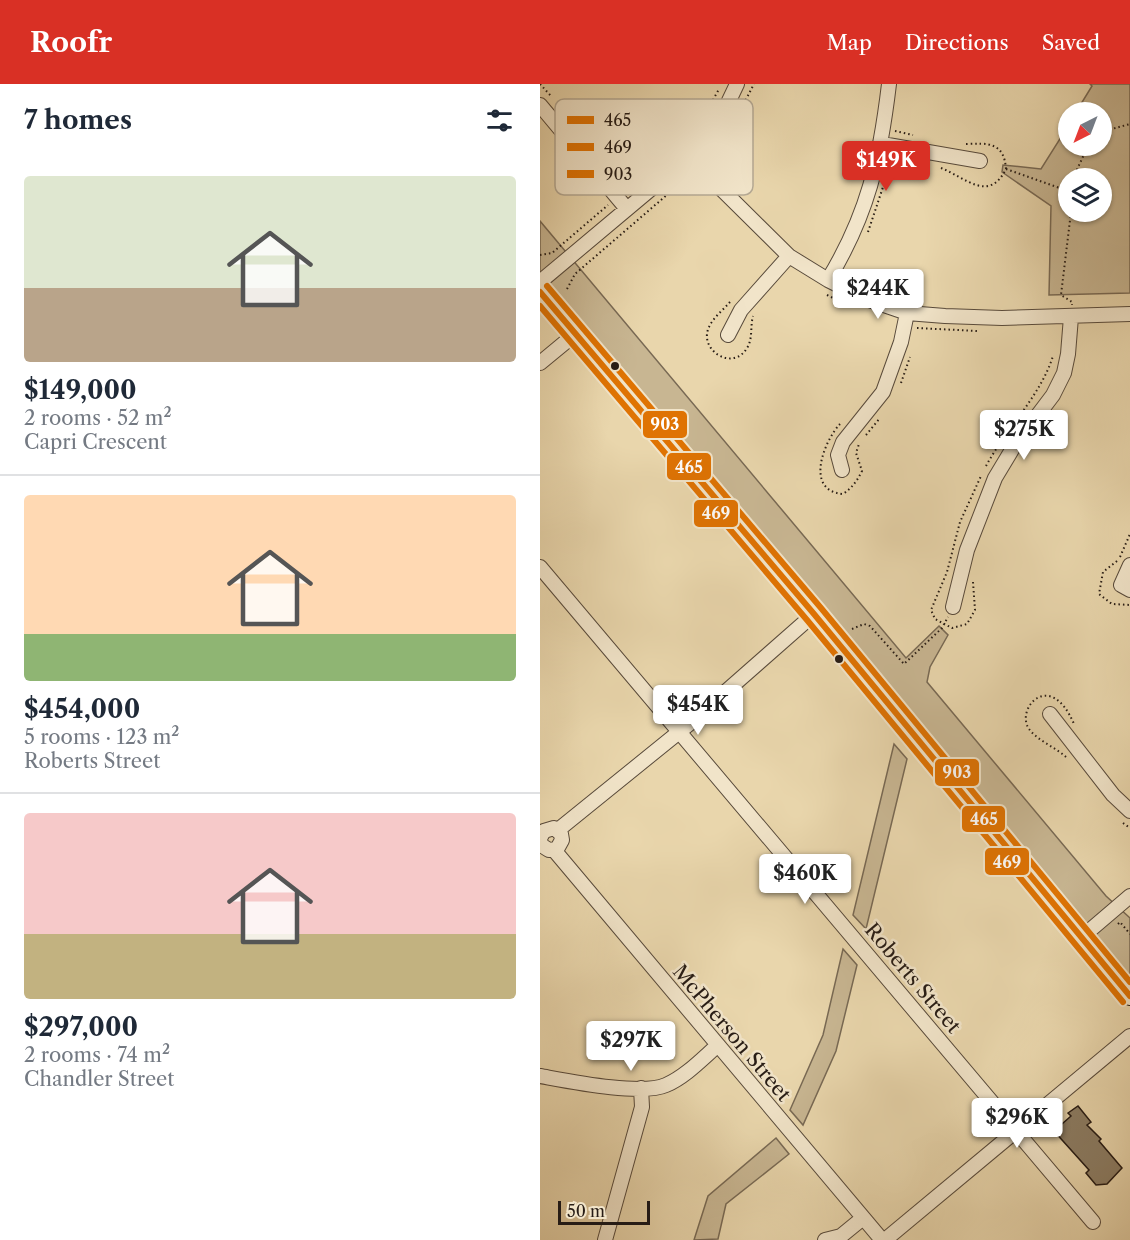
<!DOCTYPE html>
<html lang="en">
<head>
<meta charset="utf-8">
<style>
  :root { --surface:#fff; --page:#f2f2f3; --text:#1f2937; --muted:#747a83; --line:#e0e1e3; --accent:#d93025 }
  body { margin:0; font-family:"Libre Caslon Text",serif; background:var(--page); color:var(--text); height:100vh; display:flex; flex-direction:column; font-size:22px; white-space:nowrap }
  * { box-sizing:border-box; margin:0 }
  p { font-size:20px; color:var(--muted) }
  .icon { flex:none; width:33px; height:33px; fill:none; stroke:currentColor; stroke-width:2; stroke-linecap:round; stroke-linejoin:round }
  .map { position:relative; flex:1; overflow:hidden }
  .details { display:flex; flex-direction:column; background:var(--surface); width:540px }
  .details>* { flex:none }
  .needle { width:39px; rotate:222deg }
  .controls { position:absolute; left:518px; top:18px; display:grid; gap:12px }
  .controls a { display:grid; place-items:center; width:54px; height:54px; border-radius:50%; background:var(--surface); box-shadow:0 2px 4px #0004; font-size:30px }
  .scale { position:absolute; left:18px; bottom:15px; width:92px; box-sizing:border-box; padding-left:6px; border:3px solid #271c15; border-top:0; font-size:16px; line-height:21px; white-space:nowrap; color:#271c15; -webkit-text-stroke:4px #f1e4c9; paint-order:stroke }
  .price { position:absolute; translate:-50% -51px; padding:0 14px; border-radius:6px; background:#fff; color:#222; font-size:20px; line-height:39px; filter:drop-shadow(0 2px 3px #0008) }
  .price::after { content:''; position:absolute; left:50%; top:36px; width:18px; height:14px; margin-left:-9px; background:inherit; clip-path:polygon(0 0,100% 0,50% 100%) }
  .price.selected { background:var(--accent); color:#fff }
  ul { padding:0; list-style:none }
  li { display:grid; align-content:center; gap:12px; height:318px; padding:0 24px }
  li+li { border-top:2px solid var(--line) }
  li span { display:grid; place-items:center; height:186px; border-radius:6px; color:#555 }
  li>.icon { margin-inline-start:auto }
  span .icon { width:108px; height:108px; fill:#fffc; stroke-width:1 }
  li b { font-size:26px }
  h2 { display:flex; justify-content:space-between; align-items:center; height:72px; padding:0 24px; font-size:26px }
  header { display:flex; align-items:center; gap:36px; box-sizing:border-box; height:84px; padding:0 30px; background:var(--accent); color:#fff }
  header strong { font-size:28px }
  nav { display:flex; gap:33px; margin-inline-start:auto; font-size:21px }
  main { display:flex; flex:1; min-height:0 }
  .map>svg:first-child { display:block }
  .green { fill:#c8b692; stroke:#786954; stroke-width:1.5; fill-rule:evenodd }
  .building { fill:#8c7d64; stroke:#271c15; stroke-width:1.5 }
  .lines { fill:none; stroke-linecap:round; stroke-linejoin:round }
  .street-casing { stroke:#584a3b; stroke-width:16 }
  .secondary-casing { stroke:#271c15; stroke-width:20 }
  .path { stroke:#271c15; stroke-width:2; stroke-dasharray:1.5 3; stroke-linecap:butt }
  .street { stroke:#f1e4c9; stroke-width:14 }
  .secondary { stroke:#f1e4c9; stroke-width:18 }
  .bus-1-casing { stroke:#f1e4c9; stroke-width:10 }
  .bus-2-casing { stroke:#f1e4c9; stroke-width:10 }
  .bus-3-casing { stroke:#f1e4c9; stroke-width:10 }
  .bus-1 { stroke:#df7303; stroke-width:6 }
  .bus-2 { stroke:#df7303; stroke-width:6 }
  .bus-3 { stroke:#df7303; stroke-width:6 }
  .bus-dot { fill:#271c15; stroke:#f1e4c9; stroke-width:2 }
  .labels { text-anchor:middle; stroke-width:5; stroke-linejoin:round; paint-order:stroke }
  .street-label { font-size:20px; fill:#271c15; stroke:#f1e4c9 }
  .key { fill:#f1e4c9; stroke:#b4a893; stroke-width:1.5 }
  .key-label { font-size:16px; fill:#271c15 }
  .line-badge { stroke:#f1e4c9; stroke-width:2 }
  .badge-label { font-size:16px; text-anchor:middle; font-weight:bold; fill:#fff }
</style>
</head>
<body>
<header>
<strong>Roofr</strong>
<nav><a>Map</a><a>Directions</a><a>Saved</a></nav>
</header>
<main>
<section class="details">
<h2>7 homes<svg class="icon" aria-label="filters" viewBox="0 0 24 24"><path d="M4 7h16M4 17h16"/><circle cx="9" cy="7" r="2"/><circle cx="15" cy="17" r="2"/></svg></h2>
<ul>
<li><span style="background:linear-gradient(#dfe7d0 60%,#b9a48a 0)"><svg class="icon" aria-label="home" viewBox="0 0 24 24"><path d="M3 11l9-7 9 7M6 9v11h12V9"/></svg></span><div><b>$149,000</b><p>2 rooms · 52 m²</p><p>Capri Crescent</p></div></li>
<li><span style="background:linear-gradient(#ffd9b3 75%,#8fb573 0)"><svg class="icon" aria-label="home" viewBox="0 0 24 24"><path d="M3 11l9-7 9 7M6 9v11h12V9"/></svg></span><div><b>$454,000</b><p>5 rooms · 123 m²</p><p>Roberts Street</p></div></li>
<li><span style="background:linear-gradient(#f6c9c9 65%,#c2b280 0)"><svg class="icon" aria-label="home" viewBox="0 0 24 24"><path d="M3 11l9-7 9 7M6 9v11h12V9"/></svg></span><div><b>$297,000</b><p>2 rooms · 74 m²</p><p>Chandler Street</p></div></li>
</ul>
</section>
<div class="map">
<svg width="590" height="1156" viewBox="0 0 590 1156">
  <rect width="100%" height="100%" fill="#e9d6ac"/>
  <filter id="stains"><feTurbulence type="fractalNoise" baseFrequency=".00333" numOctaves="4"/><feColorMatrix values="0 0 0 0 .2 0 0 0 0 .09 0 0 0 0 .02 0 0 0 .5 -.17"/></filter>
  <radialGradient id="worn" r=".72"><stop offset=".6" stop-color="#630" stop-opacity="0"/><stop offset="1" stop-color="#630" stop-opacity=".3"/></radialGradient>
  <!-- green -->
  <path class="green" d="M 550,0 L 590,0 L 590,209 L 509,211 L 511,122 L 462,88 L 463,81 L 501,85 L 528,42 L 528,62 L 561,62 L 561,28 L 536,28 L 552,2 ZM 561,94 L 561,128 L 528,128 L 528,94 Z
    M 0,137 L 366,574 L 399,542 L 408,551 L 390,583 L 387,598 L 566,812 L 590,834 L 590,892 L 0,189 Z
    M 354,660 L 367,675 L 326,845 L 313,831 Z
    M 303,865 L 317,881 L 296,967 L 263,1041 L 250,1026 L 283,951 Z
    M 236,1054 L 249,1070 L 186,1120 L 178,1155 L 154,1156 L 168,1112 Z"/>
  <!-- building -->
  <path class="building" d="M 538,1022 L 551,1038 L 547,1041 L 561,1055 L 559,1057 L 582,1084 L 567,1100 L 556,1101 L 546,1089 L 549,1086 L 514,1047 L 531,1032 L 528,1029 Z"/>
  <g class="lines">
    <defs>
      <path id="street" d="M 0,21 L 87,125
        M 342,60 L 440,77
        M 149,73 L 249,172 L 288,196 L 326,215 L 367,229 L 405,232 L 462,234 L 590,230
        M 288,196 C 328,130 340,76 349,0
        M 0,198 L 149,73 L 176,44 L 197,0
        M 188,251 L 201,226 L 249,172
        M 0,279 L 34,251
        M 302,386 L 298,371 L 303,358 L 343,308 L 361,258 L 367,229
        M 590,481 L 581,501 L 590,506
        M 0,483 L 553,1138
        M 413,523 L 427,466 L 455,394 L 473,364 L 513,311 L 524,289 L 528,270 L 531,233
        M 510,630 L 573,711 L 590,727
        M 18,746 L 149,640 L 274,530
        M 0,754 L 4,747 L 14,744 L 21,750 L 22,756 L 17,765 L 9,766 L 1,761 L 0,755
        M 14,766 L 342,1156
        M 542,853 L 590,812
        M 0,992 C 28,997 101,1012 126,1001 C 145,993 162,975 178,961
        M 65,1156 L 102,1023 L 101,1004
        M 285,1156 L 301,1152 L 323,1134
        M 345,1156 L 590,952"/>
      <path id="secondary" d="M 0,208 L 274,530 L 590,912"/>
    </defs>
    <!-- street casing -->
    <use href="#street" class="street-casing"/>
    <!-- secondary casing -->
    <use href="#secondary" class="secondary-casing"/>
    <!-- path -->
    <path class="path" d="M 0,0 L 11,12
      M 28,33 L 88,104
      M 355,47 L 373,51
      M 189,48 L 214,0
      M 561,48 L 590,40
      M 173,78 L 172,73 L 178,62
      M 401,84 C 426,94 449,119 466,85 C 464,58 448,59 426,60
      M 466,85 L 528,107
      M 533,94 L 548,62
      M 86,106 C 125,74 155,50 179,5
      M 531,128 L 521,211 L 532,218 L 532,221
      M 328,148 L 347,91
      M 0,171 L 12,169 L 68,121
      M 27,205 L 35,190 L 150,91
      M 287,211 L 301,218
      M 363,213 L 375,216
      M 190,218 C 183,226 173,234 169,243 C 158,266 193,288 207,264 C 213,255 210,243 213,232
      M 377,244 L 437,247
      M 361,299 L 370,273
      M 300,340 C 284,357 264,407 303,410 C 312,404 317,397 322,387 L 316,369 L 319,360
      M 326,351 L 340,334
      M 446,382 C 466,345 501,311 513,272
      M 580,473 L 590,450
      M 577,477 L 563,488 L 559,510 L 572,520 L 590,521
      M 433,498 L 435,526 L 427,540 L 412,544 L 395,535 L 391,526 L 407,488 L 420,438 L 441,392
      M 312,545 L 324,540 L 330,542 L 364,580 L 402,544 L 408,533
      M 526,673 C 515,663 498,657 489,645 C 475,625 510,584 534,640
      M 583,739 L 590,744
      M 578,840 L 580,838 L 590,850"/>
    <!-- street -->
    <use href="#street" class="street"/>
    <!-- secondary -->
    <use href="#secondary" class="secondary"/>
    <defs>
      <path id="bus-1" d="M 0,208 L 274,530 L 590,912"/>
      <path id="bus-2" d="M 0,222 L 267,536 L 583,918"/>
      <path id="bus-3" d="M 7,202 L 281,524 L 590,898"/>
    </defs>
    <!-- bus-1 casing -->
    <use href="#bus-1" class="bus-1-casing"/>
    <!-- bus-2 casing -->
    <use href="#bus-2" class="bus-2-casing"/>
    <!-- bus-3 casing -->
    <use href="#bus-3" class="bus-3-casing"/>
    <!-- bus-1 -->
    <use href="#bus-1" class="bus-1"/>
    <!-- bus-2 -->
    <use href="#bus-2" class="bus-2"/>
    <!-- bus-3 -->
    <use href="#bus-3" class="bus-3"/>
  </g>
  <!-- markers -->
  <g class="bus-dot">
    <circle cx="75" cy="282" r="5"/>
    <circle cx="299" cy="575" r="5"/>
  </g>
  <g class="labels">
    <!-- street labels -->
    <g class="street-label">
      <text transform="translate(373 894) rotate(50)" y="7">Roberts Street</text>
      <text transform="translate(192 949) rotate(50)" y="7">McPherson Street</text>
    </g>
  </g>
  <!-- legend -->
  <rect x="15" y="15" width="198" height="96" rx="9" class="key"/>
  <rect x="27" y="32" width="27" height="8" fill="#df7303"/>
  <rect x="27" y="59" width="27" height="8" fill="#df7303"/>
  <rect x="27" y="86" width="27" height="8" fill="#df7303"/>
  <g class="key-label">
    <text x="64" y="42">465</text>
    <text x="64" y="69">469</text>
    <text x="64" y="96">903</text>
  </g>
  <g class="line-badge">
    <rect x="102" y="326" width="46" height="29" rx="6" fill="#df7303"/>
    <rect x="126" y="368" width="46" height="29" rx="6" fill="#df7303"/>
    <rect x="153" y="415" width="46" height="29" rx="6" fill="#df7303"/>
    <rect x="394" y="674" width="46" height="29" rx="6" fill="#df7303"/>
    <rect x="421" y="721" width="45" height="28" rx="6" fill="#df7303"/>
    <rect x="444" y="763" width="46" height="29" rx="6" fill="#df7303"/>
  </g>
  <g class="badge-label">
    <text x="125" y="346">903</text>
    <text x="149" y="389">465</text>
    <text x="176" y="435">469</text>
    <text x="417" y="694">903</text>
    <text x="444" y="741">465</text>
    <text x="467" y="784">469</text>
  </g>
  <rect width="100%" height="100%" filter="url(#stains)"/>
  <rect width="100%" height="100%" fill="url(#worn)"/>
</svg>
<div class="controls">
<a><svg class="needle" viewBox="-14 -14 28 28"><path d="M0-13l5 13h-10z" fill="#e53935"/><path d="M0 13l5-13h-10z" fill="#747a83"/></svg></a>
<a><svg class="icon" aria-label="layers" viewBox="0 0 24 24"><path d="M12 4l9 5-9 5-9-5zM3 14l9 5 9-5"/></svg></a>
</div>
<div class="scale">50 m</div>
<b class="price selected" style="left:346px;top:108px">$149K</b>
<b class="price" style="left:338px;top:236px">$244K</b>
<b class="price" style="left:484px;top:377px">$275K</b>
<b class="price" style="left:158px;top:652px">$454K</b>
<b class="price" style="left:265px;top:821px">$460K</b>
<b class="price" style="left:91px;top:988px">$297K</b>
<b class="price" style="left:477px;top:1065px">$296K</b>
</div>
</main>
</body>
</html>
